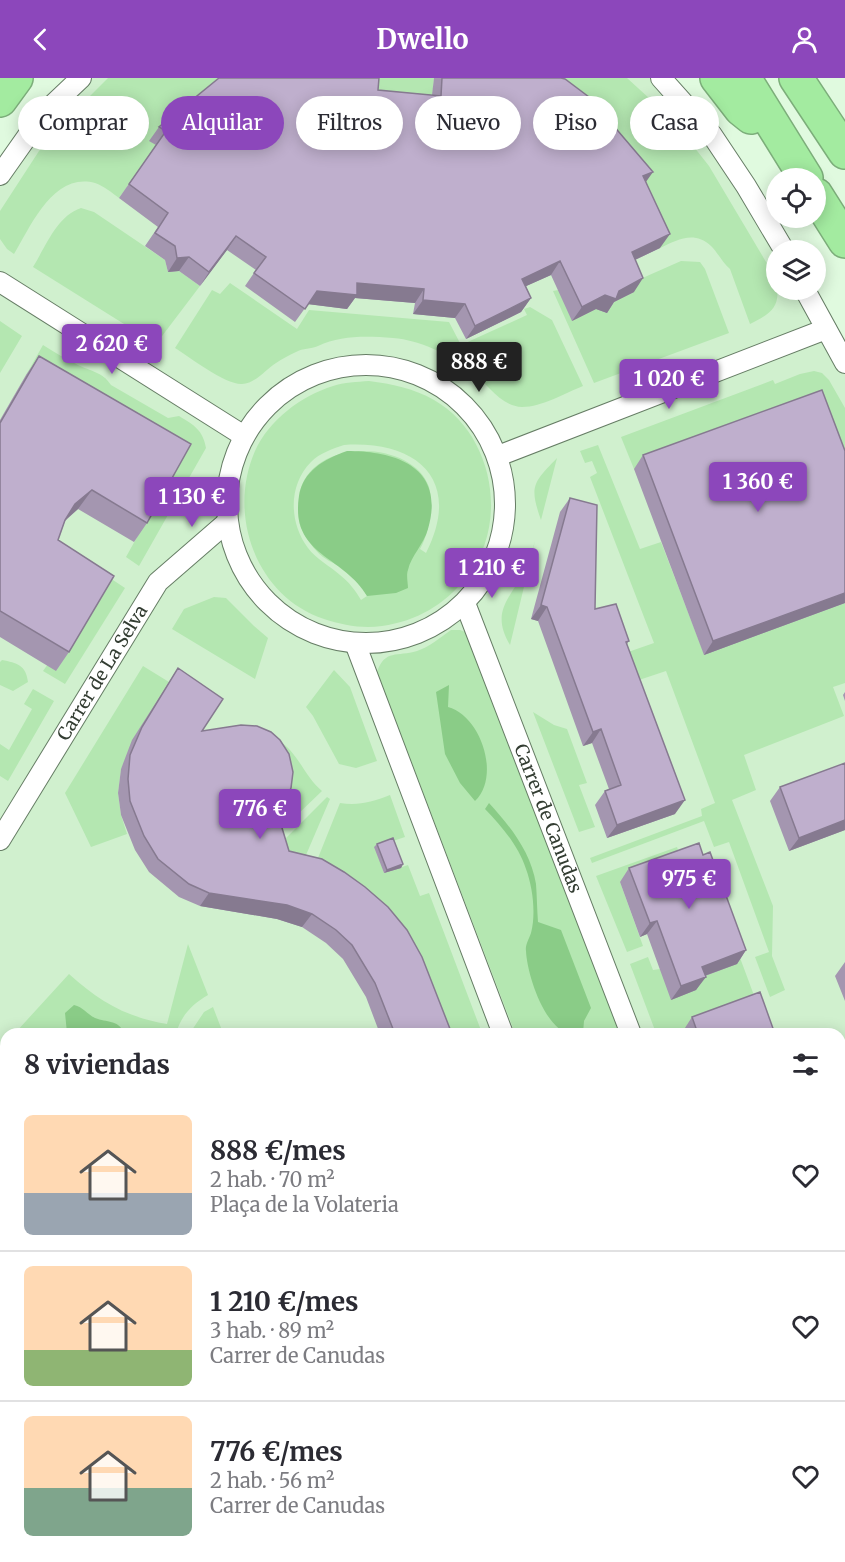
<!DOCTYPE html>
<html lang="es">
<head>
<meta charset="utf-8">
<style>
  :root { --surface:#fff; --page:#f2f2f3; --text:#2b2b33; --muted:#7c7c81; --line:#e1e1e2; --accent:#8c47bb }
  body { margin:0; font-family:Merriweather,serif; background:var(--page); color:var(--text); height:100vh; display:flex; flex-direction:column; font-size:22px; white-space:nowrap }
  * { box-sizing:border-box; margin:0 }
  p { font-size:20px; color:var(--muted) }
  .icon { flex:none; width:33px; height:33px; fill:none; stroke:currentColor; stroke-width:2; stroke-linecap:round; stroke-linejoin:round }
  .map { position:relative; flex:1; overflow:hidden }
  .drawer { position:absolute; left:0px; top:950px; width:846px; height:536px; display:flex; flex-direction:column; background:var(--surface); border-radius:18px 18px 0 0; box-shadow:0 3px 15px #0003 }
  .drawer>* { flex:none }
  .banner { position:absolute; left:18px; top:18px; width:810px; height:54px; display:flex; gap:12px }
  .controls { position:absolute; left:766px; top:90px; display:grid; gap:12px }
  .controls a { display:grid; place-items:center; width:60px; height:60px; border-radius:50%; background:var(--surface); box-shadow:0 3px 15px #0003; font-size:30px }
  .price { position:absolute; translate:-50% -51px; padding:0 14px; border-radius:6px; background:var(--accent); color:#fff; font-size:20px; line-height:39px; filter:drop-shadow(0 2px 3px #0008) }
  .price::after { content:''; position:absolute; left:50%; top:36px; width:18px; height:14px; margin-left:-9px; background:inherit; clip-path:polygon(0 0,100% 0,50% 100%) }
  .price.current { background:#222; color:#fff }
  ul { padding:0; list-style:none }
  li { display:flex; align-items:center; gap:18px; height:150px; padding:0 24px }
  li+li { border-top:2px solid var(--line) }
  li span { display:grid; place-items:center; flex:none; width:168px; height:120px; border-radius:9px; color:#555 }
  li>.icon { margin-inline-start:auto }
  span .icon { width:72px; height:72px; fill:#fffc; stroke-width:1 }
  li b { font-size:26px }
  h2 { display:flex; justify-content:space-between; align-items:center; height:72px; padding:0 24px; font-size:26px }
  .tag { padding:0 21px; border-radius:27px; background:var(--surface); box-shadow:0 3px 15px #0003; font-size:21px; line-height:54px }
  .tag.current { background:var(--accent); color:#fff }
  header { display:flex; justify-content:space-between; align-items:center; height:78px; padding:0 24px; background:var(--accent); color:#fff; font-size:27px; font-weight:700 }
  .map>svg:first-child { display:block }
  .built { fill:#d0f0ce }
  .green { fill:#b4e7b1; fill-rule:evenodd }
  .water { fill:#8acc87 }
  .lines { fill:none; stroke-linecap:round; stroke-linejoin:round }
  .street-casing { stroke:#667d65; stroke-width:22 }
  .secondary-casing { stroke:#667d65; stroke-width:32 }
  .highway-casing { stroke:#7cae7a; stroke-width:36 }
  .street { stroke:#fff; stroke-width:20 }
  .secondary { stroke:#e3f9e2; stroke-width:28 }
  .highway { stroke:#a3eba0; stroke-width:33 }
  .wall { fill:#a496b0 }
  .shaded-wall { fill:#867a90 }
  .building { fill:#bfafcd; stroke:#867a90; stroke-width:1.5 }
  .labels { text-anchor:middle; stroke-width:4.5; stroke-linejoin:round; paint-order:stroke }
  .street-label { font-size:18px; fill:#333d32; stroke:#fff }
</style>
</head>
<body>
<header><svg class="icon" aria-label="back" viewBox="0 0 24 24"><path d="M15 5l-7 7 7 7"/></svg>Dwello<svg class="icon" aria-label="person" viewBox="0 0 24 24"><circle cx="12" cy="8" r="4"/><path d="M4 21q1-7 8-7t8 7"/></svg></header>
<div class="map">
<svg width="845" height="1484" viewBox="0 0 845 1484">
  <rect width="100%" height="100%" fill="#e0fadf"/>
  <!-- built -->
  <path class="built" d="M 81,0 L 661,0 L 669,6 L 777,172 L 777,212 L 805,212 L 845,283 L 845,1419 L 840,1420 L 840,956 L 6,956 L 6,1479 L 688,1479 L 675,1484 L 0,1484 L 0,97 Z"/>
  <!-- green -->
  <path class="green" d="M 108,0 L 226,0 L 150,63 L 157,67 L 119,120 C 112,115 104,108 95,105 C 53,94 31,148 14,176 L 7,171 L 0,161 L 0,133 L 39,73 L 64,44 Z
    M 371,0 L 434,0 L 431,32 L 369,26 Z
    M 514,0 L 627,0 L 672,41 L 709,88 L 775,199 C 782,227 774,234 750,246 L 730,191 C 722,184 718,175 711,168 C 694,152 677,162 660,170 Z
    M 81,130 L 94,134 L 165,182 L 168,194 L 179,193 L 200,208 L 156,266 L 33,189 C 46,168 57,138 81,130 Z
    M 681,183 L 700,184 L 705,191 L 729,255 L 594,305 L 553,213 L 558,212 L 596,231 L 609,227 L 638,202 Z
    M 230,205 L 297,251 L 309,232 L 449,244 L 461,267 L 527,237 L 524,231 L 530,229 L 552,242 L 583,308 C 565,315 542,329 522,329 C 500,328 488,306 471,293 C 450,277 420,262 393,260 C 367,258 341,257 318,268 C 311,271 303,270 296,274 C 289,277 282,281 276,285 C 266,291 255,306 242,306 C 226,307 189,279 175,270 L 212,212 L 220,216 Z
    M 0,243 L 22,258 L 0,295 Z
    M 43,267 C 54,274 66,281 78,287 C 90,293 103,294 111,307 L 168,340 L 179,338 C 194,347 203,352 206,370 L 139,488 L 126,479 L 178,385 L 26,297 Z
    M 814,293 L 822,295 L 829,302 L 845,330 L 845,413 L 812,325 L 634,391 L 621,359 L 773,302 L 775,306 L 800,296 Z
    M 369,303 C 392,306 413,310 434,322 C 494,356 510,447 466,500 C 444,527 417,543 382,548 C 362,551 343,547 324,541 C 256,518 227,437 255,373 C 269,342 301,318 333,308 C 344,304 357,304 369,303 ZM 344,367 C 417,362 463,402 426,475 L 420,471 C 427,459 429,446 430,432 C 431,425 431,416 429,409 C 413,361 308,358 299,418 C 298,429 297,440 301,450 C 306,460 314,472 323,479 C 331,485 340,487 347,493 C 356,500 362,508 367,518 L 361,522 C 355,512 349,504 340,497 C 330,488 316,481 308,470 C 289,445 288,407 311,384 C 320,375 332,371 344,367 Z
    M 598,367 L 640,471 L 661,464 L 704,576 L 845,525 L 845,605 L 833,609 L 844,638 L 744,677 L 756,712 L 732,722 L 773,828 L 772,878 L 785,912 L 770,919 L 755,879 L 769,874 L 729,764 L 714,769 L 704,743 L 592,785 L 590,780 L 702,738 L 701,731 L 715,725 L 666,593 L 627,606 L 565,596 L 654,565 L 590,399 L 597,395 L 592,383 L 585,385 L 580,373 Z
    M 557,380 L 541,442 C 529,408 533,405 557,380 Z
    M 535,463 L 510,567 C 491,534 508,523 524,494 C 529,485 532,473 535,463 Z
    M 110,500 L 125,510 L 65,606 L 43,593 Z
    M 214,519 L 226,520 L 254,548 L 268,560 L 255,601 L 172,551 L 184,531 Z
    M 451,552 L 460,552 L 468,555 L 623,955 L 515,955 L 377,594 C 385,571 397,579 417,573 C 429,569 440,560 451,552 Z
    M 2,582 C 17,585 26,587 28,604 L 13,613 L 0,607 L 0,584 Z
    M 143,588 L 169,604 L 121,691 L 118,715 L 121,737 L 127,756 L 91,769 L 65,715 Z
    M 334,592 L 350,609 L 377,683 L 356,690 L 339,686 L 313,638 L 306,629 Z
    M 33,611 L 54,623 L 8,703 L 0,698 L 0,666 L 9,672 L 32,631 L 24,626 Z
    M 533,634 L 554,647 L 567,651 L 587,705 L 579,707 L 595,749 L 579,754 Z
    M 278,662 C 298,674 304,698 322,713 L 272,761 Z
    M 390,717 L 405,759 L 375,769 L 384,795 L 408,787 L 420,818 L 429,815 L 482,955 L 438,955 L 312,795 L 340,725 C 358,728 372,724 390,717 Z
    M 327,719 L 330,721 L 300,791 L 275,771 Z
    M 677,769 L 681,781 L 620,804 L 643,868 L 627,874 L 596,798 Z
    M 720,826 L 768,955 L 656,955 L 630,886 L 648,879 L 653,892 L 660,891 L 693,902 L 736,886 Z
    M 188,866 L 208,917 C 191,927 182,937 176,955 L 19,956 L 16,954 L 69,896 C 100,924 126,939 167,946 Z
    M 213,929 L 223,955 L 190,955 L 204,934 Z
    M 845,1124 L 845,1395 L 840,1395 L 840,1126 Z
    M 6,1136 L 6,1375 L 0,1377 L 0,1145 Z"/>
  <!-- water -->
  <path class="water" d="M 347,373 C 396,373 446,389 428,451 C 424,466 411,478 408,492 C 406,497 408,505 408,510 L 396,515 L 367,518 C 343,477 290,478 299,418 C 303,393 324,381 347,373 Z
    M 449,607 L 448,629 C 481,638 501,698 475,723 L 460,705 L 445,676 L 436,614 Z
    M 489,725 C 510,748 531,774 536,806 C 537,819 537,832 538,844 L 561,852 L 591,930 L 584,943 L 583,955 C 579,955 573,957 569,956 C 544,949 527,896 526,873 C 525,867 529,861 531,855 C 536,836 533,810 526,791 C 518,767 502,749 485,731 Z
    M 74,927 C 83,929 87,936 95,940 C 107,945 118,941 124,955 L 67,955 L 65,935 Z
    M 845,1271 L 845,1338 L 840,1340 L 840,1273 Z"/>
  <g class="lines">
    <defs>
      <g id="street">
        <path d="M 661,0 L 712,57 L 746,108 L 784,172"/>
        <path d="M 0,97 L 43,36 L 81,0"/>
        <path d="M 0,204 L 244,358"/>
        <path d="M 805,212 L 845,285"/>
        <circle cx="366" cy="426" r="139"/>
        <path d="M 498,378 L 826,251"/>
        <path id="s1" d="M 465,525 L 631,956"/>
        <path d="M 355,565 L 503,956"/>
        <path id="s2" d="M 0,762 L 158,504 L 226,445"/>
        <path d="M 840,1088 L 845,1086"/>
        <path d="M 0,1410 L 6,1407"/>
        <path d="M 81,1479 L 82,1484"/>
      </g>
      <path id="secondary" d="M 840,1429 L 845,1428
        M 840,1467 L 845,1465
        M 694,1484 L 707,1479
        M 795,1484 L 808,1479"/>
      <path id="highway" d="M 717,0 L 741,31 L 751,39
        M 744,0 L 806,100
        M 796,0 L 845,74
        M 0,22 L 16,0
        M 816,117 L 845,163"/>
    </defs>
    <!-- street casing -->
    <use href="#street" class="street-casing"/>
    <!-- secondary casing -->
    <use href="#secondary" class="secondary-casing"/>
    <!-- highway casing -->
    <use href="#highway" class="highway-casing"/>
    <!-- street -->
    <use href="#street" class="street"/>
    <!-- secondary -->
    <use href="#secondary" class="secondary"/>
    <!-- highway -->
    <use href="#highway" class="highway"/>
  </g>
  <!-- wall -->
  <path class="wall" d="M 434,0 L 561,0 L 646,104 L 660,170 L 635,182 L 634,214 L 614,224 L 607,235 L 596,231 L 572,243 L 551,197 L 526,208 L 531,220 L 521,234 L 466,261 L 455,240 L 413,236 L 415,225 L 355,220 L 347,231 L 308,226 L 295,244 L 245,208 L 256,192 L 227,172 L 200,208 L 179,193 L 168,194 L 165,182 L 145,168 L 158,149 L 119,120 L 156,67 L 149,63 L 159,49 L 378,12 L 432,17 Z
    M 39,278 L 147,445 L 134,464 L 78,431 L 65,443 L 58,462 L 69,574 L 56,593 L 0,559 L 0,342 L 26,297 Z
    M 643,377 L 845,525 L 704,577 L 634,391 Z
    M 570,420 L 595,531 L 629,563 L 627,566 L 675,736 L 607,760 L 595,727 L 605,713 L 609,711 L 592,665 L 583,668 L 538,543 L 531,541 L 560,434 Z
    M 178,590 L 202,653 L 277,733 L 289,773 L 452,956 L 380,956 L 366,919 L 343,881 L 326,865 L 302,849 L 277,841 L 200,828 L 179,819 L 149,794 L 135,772 L 121,737 L 118,715 L 121,691 L 132,662 Z
    M 845,614 L 845,623 L 843,617 Z
    M 780,709 L 845,752 L 789,773 L 770,723 Z
    M 377,766 L 403,786 L 401,790 L 384,795 L 374,769 Z
    M 703,777 L 746,872 L 737,886 L 705,898 L 696,912 L 671,922 L 647,856 L 640,859 L 620,804 L 629,790 Z
    M 845,884 L 845,923 L 835,898 Z
    M 692,939 L 775,956 L 684,956 L 683,953 Z
    M 0,976 L 6,979 L 6,1055 L 0,1051 Z
    M 301,1479 L 366,1479 L 352,1484 L 303,1484 Z"/>
  <!-- shaded-wall -->
  <path class="shaded-wall" d="M 653,94 L 643,108 L 643,98 Z
    M 670,156 L 660,170 L 622,188 L 632,174 Z
    M 236,158 L 227,172 L 200,208 L 209,194 Z
    M 189,179 L 179,193 L 168,194 L 177,180 Z
    M 560,183 L 551,197 L 513,214 L 522,201 Z
    M 643,200 L 634,214 L 614,224 L 607,235 L 596,231 L 572,243 L 582,229 L 605,217 L 619,213 Z
    M 357,205 L 424,211 L 415,225 L 355,220 L 347,231 L 307,226 L 317,213 Z
    M 531,220 L 521,234 L 466,261 L 475,248 Z
    M 423,222 L 465,226 L 455,240 L 413,236 Z
    M 92,412 L 78,431 L 62,445 L 75,426 Z
    M 845,515 L 845,525 L 704,577 L 713,563 Z
    M 541,527 L 547,529 L 538,543 L 531,541 Z
    M 601,651 L 592,665 L 583,668 L 593,654 Z
    M 685,722 L 675,736 L 607,760 L 617,747 Z
    M 845,742 L 845,752 L 789,773 L 799,760 Z
    M 403,786 L 401,790 L 384,795 L 387,792 Z
    M 209,815 L 287,827 L 312,836 L 302,849 L 277,841 L 200,828 Z
    M 657,843 L 647,856 L 640,859 L 650,845 Z
    M 746,872 L 737,886 L 693,902 L 702,889 Z
    M 706,899 L 696,912 L 671,922 L 681,908 Z
    M 338,1479 L 366,1479 L 352,1484 L 324,1484 Z"/>
  <!-- building -->
  <path class="building" d="M 219,0 L 379,0 L 378,12 L 441,18 L 442,0 L 561,0 L 565,1 L 589,19 L 653,94 L 643,98 L 670,156 L 632,174 L 643,200 L 619,213 L 616,221 L 605,217 L 582,229 L 560,183 L 522,201 L 531,220 L 475,248 L 465,226 L 423,222 L 424,211 L 357,205 L 357,217 L 317,213 L 305,231 L 254,195 L 266,179 L 236,158 L 209,194 L 189,179 L 177,180 L 175,168 L 155,155 L 168,135 L 129,106 L 166,53 L 159,49 Z
    M 39,278 L 191,366 L 147,445 L 92,412 L 75,426 L 65,442 L 58,462 L 114,498 L 69,574 L 0,533 L 0,345 Z
    M 822,312 L 845,373 L 845,515 L 713,563 L 643,377 Z
    M 570,420 L 597,427 L 595,531 L 616,526 L 629,563 L 626,564 L 685,722 L 617,747 L 605,713 L 621,707 L 601,651 L 593,654 L 547,529 L 541,527 Z
    M 178,590 L 223,621 L 202,653 L 241,647 L 257,648 L 271,654 L 280,662 L 289,676 L 293,694 L 291,710 L 284,723 L 276,730 L 289,773 L 322,781 L 344,794 L 365,809 L 388,829 L 407,852 L 422,879 L 452,956 L 395,956 L 375,905 L 352,867 L 336,852 L 312,836 L 287,827 L 209,815 L 189,806 L 158,781 L 144,758 L 130,723 L 128,701 L 130,677 L 142,649 Z
    M 845,685 L 845,742 L 799,760 L 780,709 Z
    M 393,760 L 403,786 L 387,792 L 377,766 Z
    M 699,765 L 703,777 L 710,774 L 746,872 L 702,889 L 706,899 L 681,908 L 657,843 L 650,845 L 629,790 Z
    M 760,914 L 775,956 L 698,956 L 692,939 Z
    M 0,976 L 6,979 L 6,1040 L 0,1036 Z
    M 316,1479 L 338,1479 L 324,1484 L 317,1484 Z"/>
  <g class="labels">
    <!-- street labels -->
    <g class="street-label">
      <text dy="6" stroke="none"><textPath href="#s2" startOffset="196">Carrer de La Selva</textPath></text>
      <text dy="6" stroke="none"><textPath href="#s1" startOffset="231">Carrer de Canudas</textPath></text>
    </g>
  </g>
</svg>
<div class="controls">
<a><svg class="icon" aria-label="locate" viewBox="0 0 24 24"><circle cx="12" cy="12" r="6"/><path d="M12 2v4M12 18v4M2 12h4M18 12h4"/></svg></a>
<a><svg class="icon" aria-label="layers" viewBox="0 0 24 24"><path d="M12 4l9 5-9 5-9-5zM3 14l9 5 9-5"/></svg></a>
</div>
<b class="price" style="left:112px;top:297px">2 620 €</b>
<b class="price current" style="left:479px;top:315px">888 €</b>
<b class="price" style="left:669px;top:332px">1 020 €</b>
<b class="price" style="left:758px;top:435px">1 360 €</b>
<b class="price" style="left:192px;top:450px">1 130 €</b>
<b class="price" style="left:492px;top:521px">1 210 €</b>
<b class="price" style="left:260px;top:762px">776 €</b>
<b class="price" style="left:689px;top:832px">975 €</b>
<div class="banner">
<a class="tag">Comprar</a>
<a class="tag current">Alquilar</a>
<a class="tag">Filtros</a>
<a class="tag">Nuevo</a>
<a class="tag">Piso</a>
<a class="tag">Casa</a>
</div>
<section class="drawer">
<h2>8 viviendas<svg class="icon" aria-label="filters" viewBox="0 0 24 24"><path d="M4 7h16M4 17h16"/><circle cx="9" cy="7" r="2"/><circle cx="15" cy="17" r="2"/></svg></h2>
<ul>
<li><span style="background:linear-gradient(#ffd9b3 65%,#9aa5b1 0)"><svg class="icon" aria-label="home" viewBox="0 0 24 24"><path d="M3 11l9-7 9 7M6 9v11h12V9"/></svg></span><div><b>888 €/mes</b><p>2 hab. · 70 m²</p><p>Plaça de la Volateria</p></div><svg class="icon" aria-label="heart" viewBox="0 0 24 24"><path d="M12 20l-8-8c-3-5 5-10 8-4 3-6 11-1 8 4z"/></svg></li>
<li><span style="background:linear-gradient(#ffd9b3 70%,#8fb573 0)"><svg class="icon" aria-label="home" viewBox="0 0 24 24"><path d="M3 11l9-7 9 7M6 9v11h12V9"/></svg></span><div><b>1 210 €/mes</b><p>3 hab. · 89 m²</p><p>Carrer de Canudas</p></div><svg class="icon" aria-label="heart" viewBox="0 0 24 24"><path d="M12 20l-8-8c-3-5 5-10 8-4 3-6 11-1 8 4z"/></svg></li>
<li><span style="background:linear-gradient(#ffd9b3 60%,#7fa58c 0)"><svg class="icon" aria-label="home" viewBox="0 0 24 24"><path d="M3 11l9-7 9 7M6 9v11h12V9"/></svg></span><div><b>776 €/mes</b><p>2 hab. · 56 m²</p><p>Carrer de Canudas</p></div><svg class="icon" aria-label="heart" viewBox="0 0 24 24"><path d="M12 20l-8-8c-3-5 5-10 8-4 3-6 11-1 8 4z"/></svg></li>
</ul>
</section>
</div>
</body>
</html>
